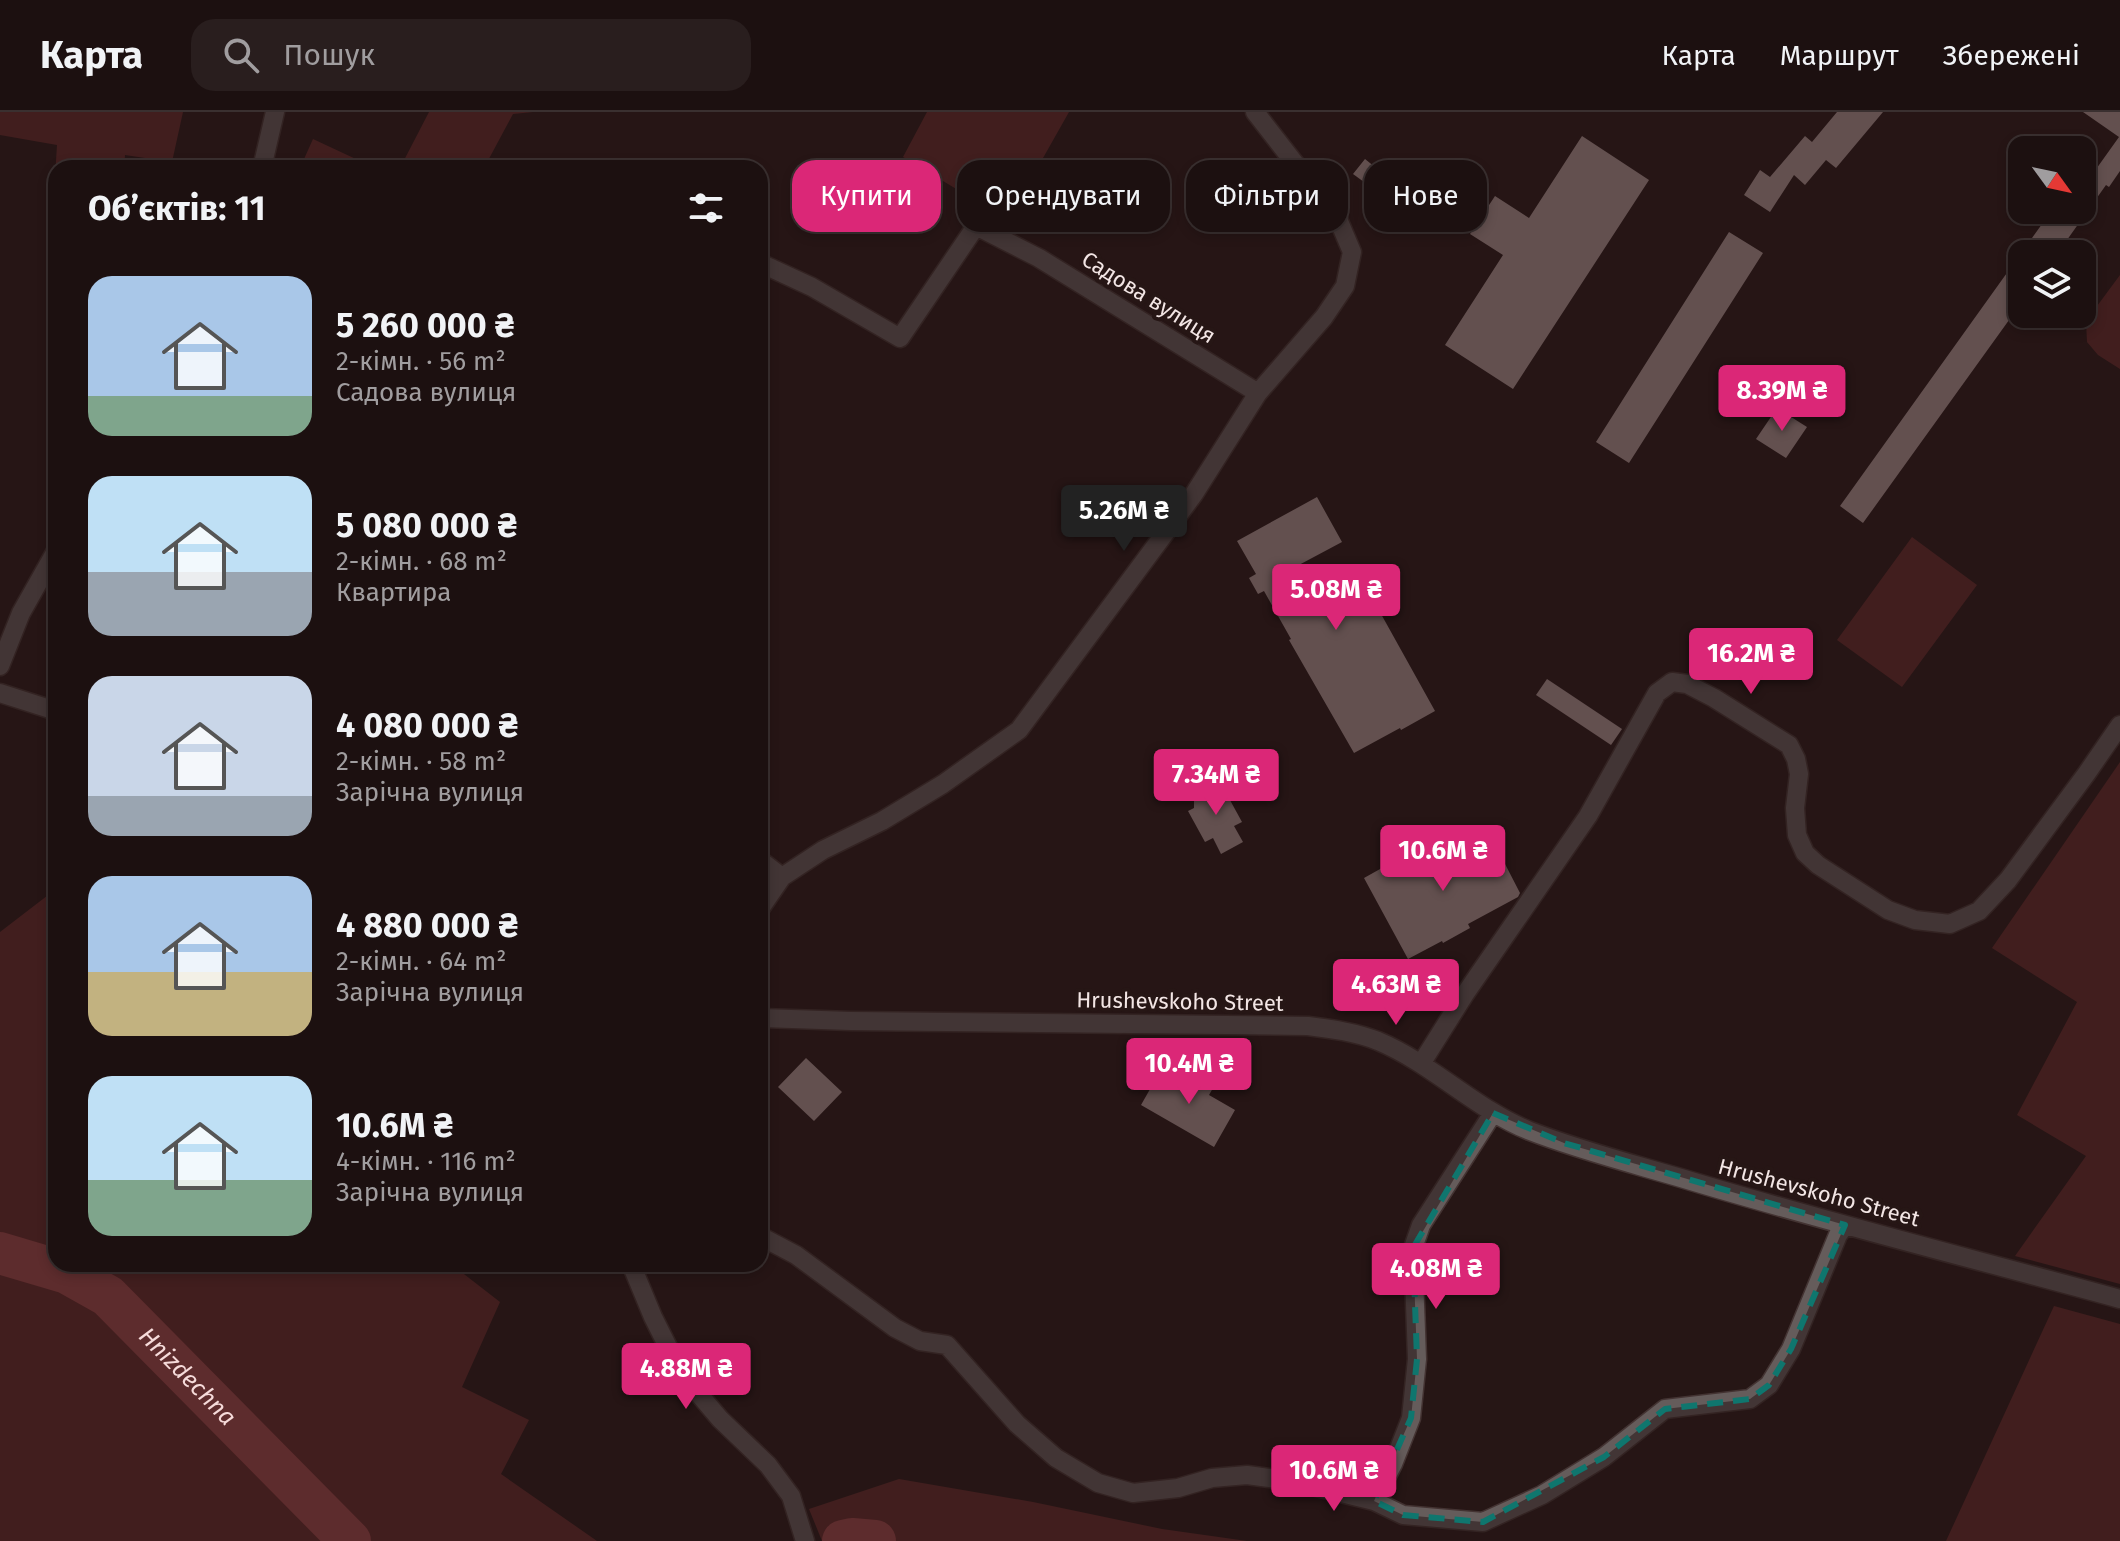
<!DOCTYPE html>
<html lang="uk">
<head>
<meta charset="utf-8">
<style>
  :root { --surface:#1c1010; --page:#291e1e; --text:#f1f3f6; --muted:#a09d9f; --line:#3a3030; --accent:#db2777 }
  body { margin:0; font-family:"Fira Sans",sans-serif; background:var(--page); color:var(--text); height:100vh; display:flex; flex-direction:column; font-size:30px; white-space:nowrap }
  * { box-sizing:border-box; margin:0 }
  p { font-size:26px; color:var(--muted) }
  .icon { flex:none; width:44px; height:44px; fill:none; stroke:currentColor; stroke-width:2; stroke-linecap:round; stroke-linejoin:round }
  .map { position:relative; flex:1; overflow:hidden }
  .details { position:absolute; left:48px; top:48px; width:720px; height:1112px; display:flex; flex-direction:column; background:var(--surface); border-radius:24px; box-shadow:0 4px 12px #0003,0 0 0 2px var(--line) }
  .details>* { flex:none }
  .hud { position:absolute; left:792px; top:48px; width:760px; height:72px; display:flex; gap:16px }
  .needle { width:52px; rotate:123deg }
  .controls { position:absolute; left:2008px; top:24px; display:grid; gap:16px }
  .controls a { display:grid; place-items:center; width:88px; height:88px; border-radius:16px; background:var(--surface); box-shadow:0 4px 12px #0003,0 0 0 2px var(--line); font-size:40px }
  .price { position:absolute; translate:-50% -68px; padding:0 18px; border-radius:8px; background:var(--accent); color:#fff; font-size:26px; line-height:52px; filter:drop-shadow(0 2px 4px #0008) }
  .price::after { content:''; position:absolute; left:50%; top:48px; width:24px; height:18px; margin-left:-12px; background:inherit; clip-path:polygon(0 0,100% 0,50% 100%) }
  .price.current { background:#222; color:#fff }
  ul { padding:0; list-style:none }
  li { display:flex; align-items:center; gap:24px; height:200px; padding:0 40px }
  li span { display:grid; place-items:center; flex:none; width:224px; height:160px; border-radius:24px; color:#555 }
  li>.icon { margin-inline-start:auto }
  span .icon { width:96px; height:96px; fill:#fffc; stroke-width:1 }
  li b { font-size:34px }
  h2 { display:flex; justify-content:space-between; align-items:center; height:96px; padding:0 40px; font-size:34px }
  .pill { padding:0 28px; border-radius:24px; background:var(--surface); box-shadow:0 4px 12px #0003,0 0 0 2px var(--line); font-size:28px; line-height:72px }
  .pill.current { background:var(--accent); color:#fff }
  header { display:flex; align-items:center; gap:48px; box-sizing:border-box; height:112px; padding:0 40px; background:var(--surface); border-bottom:2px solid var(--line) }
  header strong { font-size:38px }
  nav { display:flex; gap:44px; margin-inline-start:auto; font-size:28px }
  .search { width:560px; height:72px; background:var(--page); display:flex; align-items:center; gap:20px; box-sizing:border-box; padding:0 28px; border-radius:24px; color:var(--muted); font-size:30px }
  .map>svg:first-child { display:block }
  .green { fill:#632829 }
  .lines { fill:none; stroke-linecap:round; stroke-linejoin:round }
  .river { stroke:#a04749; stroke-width:42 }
  .building { fill:#ae9796 }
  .street-casing { stroke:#433332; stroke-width:21 }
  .street { stroke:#655c5b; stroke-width:18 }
  .marked { fill:none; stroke:#0f766e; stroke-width:6; stroke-dasharray:16 10; stroke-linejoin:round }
  .labels { text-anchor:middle; stroke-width:8; stroke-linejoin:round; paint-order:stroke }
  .street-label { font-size:22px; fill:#f3e6e5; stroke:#261615 }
  .water-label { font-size:24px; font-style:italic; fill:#f6dbda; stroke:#261615 }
</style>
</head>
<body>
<header>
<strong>Карта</strong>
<div class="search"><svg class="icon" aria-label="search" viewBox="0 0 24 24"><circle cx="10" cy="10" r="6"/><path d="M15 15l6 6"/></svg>Пошук</div>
<nav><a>Карта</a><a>Маршрут</a><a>Збережені</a></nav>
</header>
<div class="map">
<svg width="2120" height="1429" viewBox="0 0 2120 1429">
  <rect width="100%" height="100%" fill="#261615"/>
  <!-- green -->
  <path class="green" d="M 0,0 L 183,0 L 172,50 L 125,43 L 124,56 L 56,56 L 56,98 L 53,98 L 57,33 L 0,23 Z
    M 429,0 L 533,0 L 513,2 L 484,56 L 440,56 L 420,50 L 417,56 L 400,56 Z
    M 927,0 L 1069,0 L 1008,108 L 903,45 Z
    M 313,27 L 375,56 L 300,56 Z
    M 2120,163 L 2120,257 L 2098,243 L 2087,230 L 2086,209 Z
    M 1912,425 L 1977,473 L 1902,575 L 1837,528 Z
    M 2120,650 L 2120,1172 L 2015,1144 L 2086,1044 L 2017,1003 L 2077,890 L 1992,836 Z
    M 56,777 L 56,1152 L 451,1152 L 500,1190 L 462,1275 L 529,1308 L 501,1362 L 597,1429 L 0,1429 L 0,820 Z
    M 2054,1194 L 2120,1212 L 2120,1429 L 1946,1429 Z
    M 899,1367 L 1033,1390 L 1162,1417 L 1247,1429 L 822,1429 L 809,1397 Z"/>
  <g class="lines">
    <!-- river -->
    <g class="river">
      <path id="s1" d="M 0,1141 L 67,1161 L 108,1184 L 350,1429"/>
      <path d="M 843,1429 L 852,1427 L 875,1429"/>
    </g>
  </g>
  <!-- building -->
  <path class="building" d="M 1837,0 L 1883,0 L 1836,56 L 1826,48 L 1805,73 L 1794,63 L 1770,100 L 1744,83 L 1760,58 L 1770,65 L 1805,24 L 1812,30 Z
    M 2083,0 L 2120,0 L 2120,59 L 2109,75 L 2106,73 L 2057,142 L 2022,142 L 2022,190 L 1863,411 L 1840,394 L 2052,98 L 2082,98 L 2082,52 L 2094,60 L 2119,25 Z
    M 1582,24 L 1649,68 L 1513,277 L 1445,233 L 1503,143 L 1470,122 L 1495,84 L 1529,106 Z
    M 1365,47 L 1386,64 L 1375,78 L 1353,62 Z
    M 1244,60 L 1301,92 L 1290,111 L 1233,79 Z
    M 1729,120 L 1763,141 L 1629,351 L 1596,330 Z
    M 1777,296 L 1807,315 L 1786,346 L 1756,327 Z
    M 1317,385 L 1342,430 L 1297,454 L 1322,499 L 1366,475 L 1435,599 L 1401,618 L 1400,616 L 1354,641 L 1289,528 L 1291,527 L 1264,479 L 1258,482 L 1249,466 L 1256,462 L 1237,429 Z
    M 1547,567 L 1622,617 L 1611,633 L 1536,583 Z
    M 1202,671 L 1209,672 L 1222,681 L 1225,679 L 1242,710 L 1234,714 L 1243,730 L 1221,742 L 1213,726 L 1205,730 L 1188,699 L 1194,696 L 1194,677 Z
    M 1487,717 L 1520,781 L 1518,785 L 1468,812 L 1470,816 L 1443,831 L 1442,829 L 1408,847 L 1364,766 L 1398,747 L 1406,761 Z
    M 806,946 L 842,980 L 814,1009 L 778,975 Z
    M 1162,956 L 1189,972 L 1193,964 L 1213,976 L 1209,983 L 1235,998 L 1214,1035 L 1141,993 Z"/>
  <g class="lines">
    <defs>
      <path id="street" d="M 262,56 L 275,0
        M 760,151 L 812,175 L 900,226 L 976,114 L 1039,146 L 1258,281
        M 0,554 L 21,501 L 56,439
        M 0,581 L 56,599
        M 760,748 L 782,765
        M 760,797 L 782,765 L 823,738 L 882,709 L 943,672 L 1019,618 L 1194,382 L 1258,281 L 1324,205 L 1345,174 L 1352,140 L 1338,107 L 1255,0
        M 760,906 L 851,909 L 1308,914 C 1332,917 1355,920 1378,929 C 1433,952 1475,997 1530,1019 C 1579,1038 1630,1051 1681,1066 C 1826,1110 1974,1147 2120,1187
        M 1421,952 L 1465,882 L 1588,704 L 1657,581 L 1672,570 L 1687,572 L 1714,586 L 1789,633 L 1796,647 L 1799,662 L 1795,696 L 1797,723 L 1805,741 L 1818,753 L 1888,798 L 1915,808 L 1950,812 L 1979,799 L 2008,768 L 2087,661 L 2120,613
        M 760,1124 L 796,1143 L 895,1216 L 920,1229 L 947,1233 L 1017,1312 L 1056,1346 L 1098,1371 L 1133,1381 L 1178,1376 L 1212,1366 L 1247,1363 L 1292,1369 L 1374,1389 L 1403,1403 L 1483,1410 L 1542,1383 L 1604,1345 L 1665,1297 L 1750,1287 L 1769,1273 L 1791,1237 L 1838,1123 L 1845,1113
        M 631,1152 L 653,1205 L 681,1261 L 720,1307 L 768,1353 L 791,1384 L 805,1429
        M 1374,1389 L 1393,1352 L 1411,1306 L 1417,1247 L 1413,1136 L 1421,1113 L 1493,1001"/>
    </defs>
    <!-- street casing -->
    <use href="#street" class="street-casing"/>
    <!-- street -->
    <use href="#street" class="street"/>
  </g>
  <!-- marked area -->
  <path d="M0 0H2120V1429H0ZM 1493,1001 L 1564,1031 L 1845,1113 L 1791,1237 L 1769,1273 L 1750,1287 L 1665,1297 L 1604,1345 L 1483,1410 L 1403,1403 L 1374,1389 L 1411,1306 L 1417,1247 L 1413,1136 Z" fill="#261615" fill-opacity=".55" fill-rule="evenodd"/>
  <path class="marked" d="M 1493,1001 L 1564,1031 L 1845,1113 L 1791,1237 L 1769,1273 L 1750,1287 L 1665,1297 L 1604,1345 L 1483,1410 L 1403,1403 L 1374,1389 L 1411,1306 L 1417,1247 L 1413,1136 Z"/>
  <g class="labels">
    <!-- street labels -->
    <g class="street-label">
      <text transform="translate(1149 185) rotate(32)" y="8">Садова вулиця</text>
      <text transform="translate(1180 889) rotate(1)" y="8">Hrushevskoho Street</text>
      <text transform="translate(1819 1080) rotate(15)" y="8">Hrushevskoho Street</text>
    </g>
    <!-- water labels -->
    <g class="water-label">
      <text dy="8" stroke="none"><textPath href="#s1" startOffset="230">Hnizdechna</textPath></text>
    </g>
  </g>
</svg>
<div class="controls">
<a><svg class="needle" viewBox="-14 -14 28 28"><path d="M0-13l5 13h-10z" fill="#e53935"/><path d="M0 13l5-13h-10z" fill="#a09d9f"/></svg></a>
<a><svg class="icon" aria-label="layers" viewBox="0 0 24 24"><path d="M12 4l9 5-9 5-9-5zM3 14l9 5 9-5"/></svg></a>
</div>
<b class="price" style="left:1782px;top:321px">8.39M ₴</b>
<b class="price current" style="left:1124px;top:441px">5.26M ₴</b>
<b class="price" style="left:1336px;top:520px">5.08M ₴</b>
<b class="price" style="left:1751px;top:584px">16.2M ₴</b>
<b class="price" style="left:1216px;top:705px">7.34M ₴</b>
<b class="price" style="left:1443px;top:781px">10.6M ₴</b>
<b class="price" style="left:1396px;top:915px">4.63M ₴</b>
<b class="price" style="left:1189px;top:994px">10.4M ₴</b>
<b class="price" style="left:1436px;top:1199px">4.08M ₴</b>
<b class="price" style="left:686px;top:1299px">4.88M ₴</b>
<b class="price" style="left:1334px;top:1401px">10.6M ₴</b>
<div class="hud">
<a class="pill current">Купити</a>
<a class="pill">Орендувати</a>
<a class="pill">Фільтри</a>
<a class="pill">Нове</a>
</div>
<section class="details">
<h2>Об’єктів: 11<svg class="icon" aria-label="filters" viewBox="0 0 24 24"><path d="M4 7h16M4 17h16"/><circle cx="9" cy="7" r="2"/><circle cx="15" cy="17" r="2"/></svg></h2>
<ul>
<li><span style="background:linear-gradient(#a9c7e8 75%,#7fa58c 0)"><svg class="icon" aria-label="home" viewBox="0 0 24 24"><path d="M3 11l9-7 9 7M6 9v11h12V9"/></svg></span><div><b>5 260 000 ₴</b><p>2-кімн. · 56 m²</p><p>Садова вулиця</p></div></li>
<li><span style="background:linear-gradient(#bfe0f5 60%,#9aa5b1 0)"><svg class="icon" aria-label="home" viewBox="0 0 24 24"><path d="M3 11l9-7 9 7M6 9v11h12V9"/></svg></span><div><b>5 080 000 ₴</b><p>2-кімн. · 68 m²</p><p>Квартира</p></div></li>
<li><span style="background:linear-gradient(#c9d6e8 75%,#9aa5b1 0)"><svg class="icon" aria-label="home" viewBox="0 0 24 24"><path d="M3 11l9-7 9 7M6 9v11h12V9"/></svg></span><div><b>4 080 000 ₴</b><p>2-кімн. · 58 m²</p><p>Зарічна вулиця</p></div></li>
<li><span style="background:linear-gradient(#a9c7e8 60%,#c2b280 0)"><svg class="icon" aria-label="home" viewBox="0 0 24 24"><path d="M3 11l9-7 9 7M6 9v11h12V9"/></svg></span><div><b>4 880 000 ₴</b><p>2-кімн. · 64 m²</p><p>Зарічна вулиця</p></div></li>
<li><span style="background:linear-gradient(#bfe0f5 65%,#7fa58c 0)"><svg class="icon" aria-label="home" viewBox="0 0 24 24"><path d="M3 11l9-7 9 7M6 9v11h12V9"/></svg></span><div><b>10.6M ₴</b><p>4-кімн. · 116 m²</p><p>Зарічна вулиця</p></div></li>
</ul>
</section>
</div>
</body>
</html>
